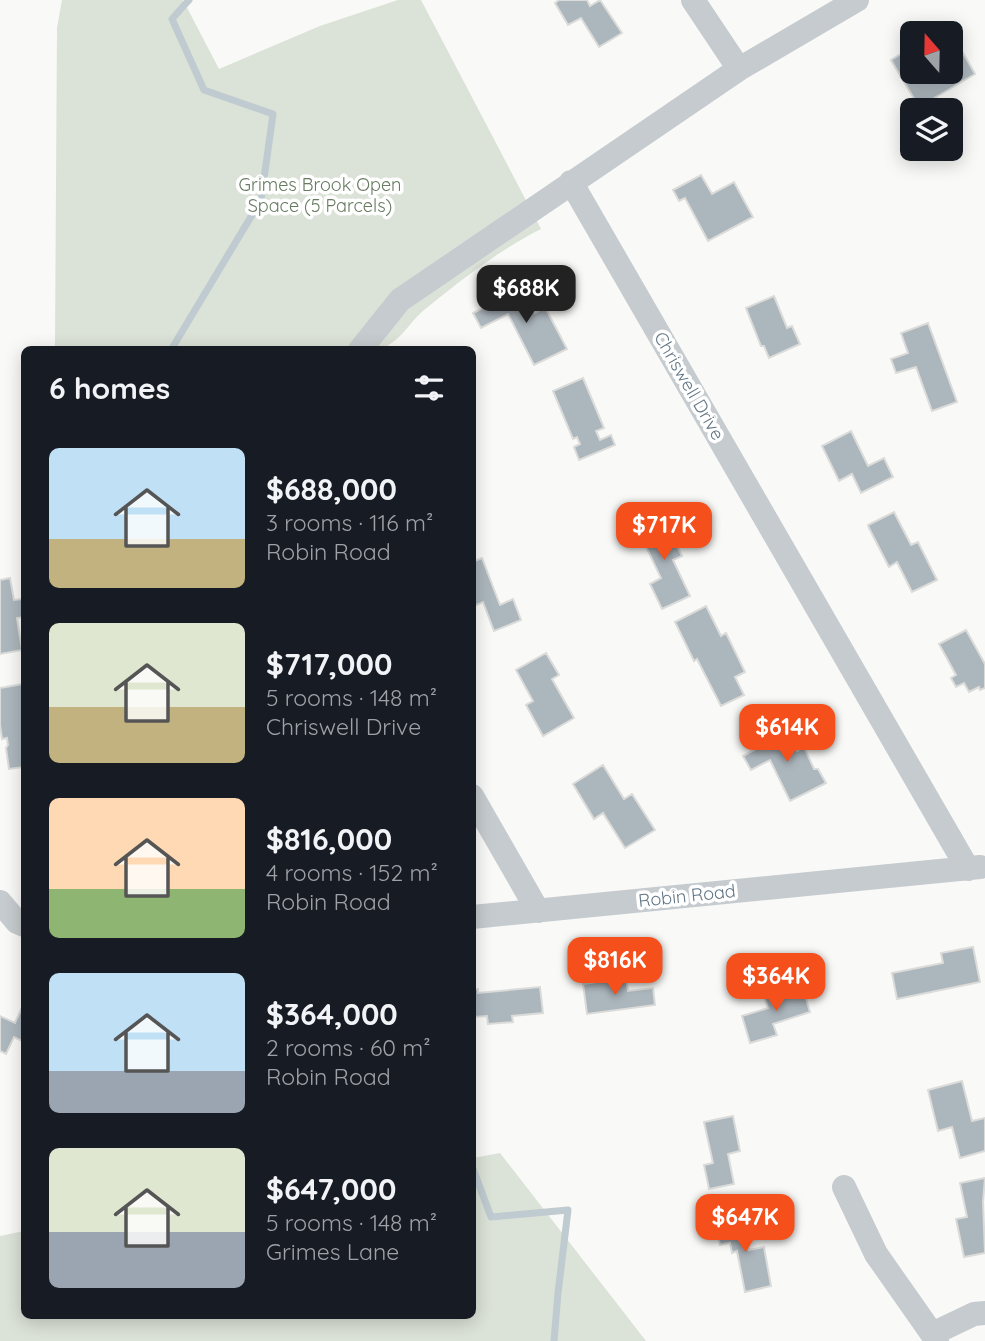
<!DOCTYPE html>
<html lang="en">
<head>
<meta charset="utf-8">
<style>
  :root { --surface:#171b24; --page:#242831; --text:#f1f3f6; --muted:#9ea1a6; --accent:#f54f1b }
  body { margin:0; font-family:Quicksand,sans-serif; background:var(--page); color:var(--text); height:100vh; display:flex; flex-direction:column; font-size:26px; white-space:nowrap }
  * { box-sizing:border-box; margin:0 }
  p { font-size:23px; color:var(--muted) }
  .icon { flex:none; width:38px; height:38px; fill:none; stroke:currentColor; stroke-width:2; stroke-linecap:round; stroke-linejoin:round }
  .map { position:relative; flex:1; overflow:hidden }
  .sheet { position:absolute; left:21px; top:346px; width:455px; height:973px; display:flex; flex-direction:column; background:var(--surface); border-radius:10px; box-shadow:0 4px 18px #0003 }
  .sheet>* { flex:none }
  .needle { width:46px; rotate:340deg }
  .fabs { position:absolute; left:900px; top:21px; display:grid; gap:14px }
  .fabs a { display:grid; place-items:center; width:63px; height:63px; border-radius:10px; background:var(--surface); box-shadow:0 4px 18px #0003; font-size:35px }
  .price { position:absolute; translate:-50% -60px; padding:0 16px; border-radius:14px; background:var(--accent); color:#fff; font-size:23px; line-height:46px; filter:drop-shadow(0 2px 4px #0008) }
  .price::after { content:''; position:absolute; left:50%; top:42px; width:21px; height:16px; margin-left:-10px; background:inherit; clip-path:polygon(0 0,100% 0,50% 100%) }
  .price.active { background:#222; color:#fff }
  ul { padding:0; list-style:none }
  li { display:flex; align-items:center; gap:21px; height:175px; padding:0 28px }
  li span { display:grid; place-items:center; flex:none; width:196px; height:140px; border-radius:10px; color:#555 }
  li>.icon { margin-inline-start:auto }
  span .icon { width:84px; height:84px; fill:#fffc; stroke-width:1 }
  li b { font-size:30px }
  h2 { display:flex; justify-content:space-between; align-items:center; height:84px; padding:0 28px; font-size:30px }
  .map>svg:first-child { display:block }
  .green { fill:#dbe2d7 }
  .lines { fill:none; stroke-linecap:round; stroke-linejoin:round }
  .stream { stroke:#bfcbd0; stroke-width:7 }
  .building { fill:#acb6bd; stroke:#dbdbd9; stroke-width:2 }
  .minor { stroke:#c6cbcf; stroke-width:24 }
  .labels { text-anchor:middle; stroke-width:7; stroke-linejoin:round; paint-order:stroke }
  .park-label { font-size:18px; fill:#667b61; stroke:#fff }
  .street-label { font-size:18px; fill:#617585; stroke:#fff }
</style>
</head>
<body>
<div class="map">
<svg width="985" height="1341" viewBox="0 0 985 1341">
  <rect width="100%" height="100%" fill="#f9f9f7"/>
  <!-- green -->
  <path class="green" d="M 62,0 L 183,0 L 219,69 L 320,26 L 398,0 L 421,0 L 541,229 C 499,250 461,280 424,310 C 406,326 404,338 380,350 L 64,350 L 55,347 L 57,28 Z
    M 500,1153 L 646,1341 L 0,1341 L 0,1236 L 24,1231 L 24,1316 L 472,1316 L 473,1158 Z"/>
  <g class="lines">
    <!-- stream -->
    <path class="stream" d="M 171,350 L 261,200 L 273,114 L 204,90 L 172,19 L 189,0
      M 472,1166 L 491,1217 L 568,1210 L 558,1293 L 554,1341"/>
  </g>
  <!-- building -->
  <path class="building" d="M 559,0 L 587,0 L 590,6 L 600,0 L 622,33 L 599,47 L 581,18 L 568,25 L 555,3 Z
    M 959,46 L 975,74 L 919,107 L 891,60 L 904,52 L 910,61 L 912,60 L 912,72 L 950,72 L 950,51 Z
    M 701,175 L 712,194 L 734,182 L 753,217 L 708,241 L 685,198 L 679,201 L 673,190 Z
    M 522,288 L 535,313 L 545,307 L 567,349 L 534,365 L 508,314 L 481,328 L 473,313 Z
    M 774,296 L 787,328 L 792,326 L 800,344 L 769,358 L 764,346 L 761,346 L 746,308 Z
    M 928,323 L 957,402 L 932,411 L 916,367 L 896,373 L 891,359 L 908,353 L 901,333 Z
    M 583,378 L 604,428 L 596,431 L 600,440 L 611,435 L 615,445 L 579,460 L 574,447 L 580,444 L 577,437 L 573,439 L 553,391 Z
    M 851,431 L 868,466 L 884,458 L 893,477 L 861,493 L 852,474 L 839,481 L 822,446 Z
    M 894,512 L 911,545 L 918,542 L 937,580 L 912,592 L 897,562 L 889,567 L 869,528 L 868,525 Z
    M 663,516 L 682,556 L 673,560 L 690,596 L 662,609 L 650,584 L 661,578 L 637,528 Z
    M 482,558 L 500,605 L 513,599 L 521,620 L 494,631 L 483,602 L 472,607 L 472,562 Z
    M 10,578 L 14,600 L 22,599 L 24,617 L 17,618 L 22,650 L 0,654 L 0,580 Z
    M 706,606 L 721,636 L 726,633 L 745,672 L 735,677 L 744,695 L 721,706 L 697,659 L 694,661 L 675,622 Z
    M 966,630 L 985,664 L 985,688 L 980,690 L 979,687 L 969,692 L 964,683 L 956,687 L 951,678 L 956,675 L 939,644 Z
    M 546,653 L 559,675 L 552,679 L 574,718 L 543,736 L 526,705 L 533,701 L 516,670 Z
    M 23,684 L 24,767 L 9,769 L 6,748 L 8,745 L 7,738 L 2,739 L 0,725 L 0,688 Z
    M 779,724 L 789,744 L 793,742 L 797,751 L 804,747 L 814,769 L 818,769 L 826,783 L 790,801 L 770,760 L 751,770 L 743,756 L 767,743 L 762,732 Z
    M 603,765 L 624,799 L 632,794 L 655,830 L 625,848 L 603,813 L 594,819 L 573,784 Z
    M 973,947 L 980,982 L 897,999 L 892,973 L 943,963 L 941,953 Z
    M 626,978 L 628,991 L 653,988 L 655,1005 L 587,1014 L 583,984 Z
    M 802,985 L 810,1012 L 773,1024 L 777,1035 L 750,1043 L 742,1016 L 768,1008 L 764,996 Z
    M 540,987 L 543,1013 L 512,1016 L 513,1022 L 488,1024 L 487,1016 L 472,1017 L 472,990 L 478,989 L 478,993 Z
    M 24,1003 L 24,1042 L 14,1037 L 6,1054 L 0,1051 L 0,1016 L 15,1023 Z
    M 962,1081 L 972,1121 L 985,1118 L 985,1151 L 960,1158 L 952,1127 L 938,1131 L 928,1090 Z
    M 733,1116 L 740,1151 L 728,1154 L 734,1184 L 709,1189 L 704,1165 L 713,1163 L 704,1122 Z
    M 985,1178 L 983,1202 L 985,1253 L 964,1257 L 956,1219 L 967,1217 L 960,1183 Z
    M 742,1217 L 749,1250 L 764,1247 L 771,1286 L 745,1292 L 737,1251 L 732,1253 L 730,1243 L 720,1245 L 715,1223 Z"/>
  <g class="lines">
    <!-- minor -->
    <path class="minor" d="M 693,0 L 739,69
      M 571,182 L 968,869
      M 360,350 L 400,300 L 739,69 L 857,0
      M 472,796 L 538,911
      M 0,902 L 17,922 L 24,925
      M 472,917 L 980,867
      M 844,1187 L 876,1254 L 937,1341
      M 932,1334 L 974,1314 L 985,1313"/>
  </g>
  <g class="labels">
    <!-- park labels -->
    <g class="park-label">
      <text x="320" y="191">Grimes Brook Open<tspan x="320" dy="21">Space (5 Parcels)</tspan></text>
    </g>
    <!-- street labels -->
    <g class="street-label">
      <text transform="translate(689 386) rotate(60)" y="6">Chriswell Drive</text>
      <text transform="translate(687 896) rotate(-6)" y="6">Robin Road</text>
    </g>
  </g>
</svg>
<div class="fabs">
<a><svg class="needle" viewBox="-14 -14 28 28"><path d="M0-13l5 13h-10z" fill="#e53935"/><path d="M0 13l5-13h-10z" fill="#9ea1a6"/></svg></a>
<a><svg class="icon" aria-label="layers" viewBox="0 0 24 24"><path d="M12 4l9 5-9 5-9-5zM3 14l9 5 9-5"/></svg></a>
</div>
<b class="price active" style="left:526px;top:325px">$688K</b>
<b class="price" style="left:664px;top:562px">$717K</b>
<b class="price" style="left:787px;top:764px">$614K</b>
<b class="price" style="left:615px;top:997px">$816K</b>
<b class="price" style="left:776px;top:1013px">$364K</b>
<b class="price" style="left:745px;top:1254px">$647K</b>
<section class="sheet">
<h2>6 homes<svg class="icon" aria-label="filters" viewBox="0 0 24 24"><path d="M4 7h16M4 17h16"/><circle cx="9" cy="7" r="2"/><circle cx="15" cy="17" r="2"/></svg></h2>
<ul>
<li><span style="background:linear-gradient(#bfe0f5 65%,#c2b280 0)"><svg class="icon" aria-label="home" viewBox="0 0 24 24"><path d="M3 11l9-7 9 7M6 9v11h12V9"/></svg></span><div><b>$688,000</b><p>3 rooms · 116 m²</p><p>Robin Road</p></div></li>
<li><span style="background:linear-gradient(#dfe7d0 60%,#c2b280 0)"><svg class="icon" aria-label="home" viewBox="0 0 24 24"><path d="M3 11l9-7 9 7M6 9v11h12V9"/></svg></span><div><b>$717,000</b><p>5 rooms · 148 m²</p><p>Chriswell Drive</p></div></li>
<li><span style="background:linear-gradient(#ffd9b3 65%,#8fb573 0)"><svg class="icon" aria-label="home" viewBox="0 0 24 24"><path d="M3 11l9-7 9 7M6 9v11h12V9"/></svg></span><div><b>$816,000</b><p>4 rooms · 152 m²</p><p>Robin Road</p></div></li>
<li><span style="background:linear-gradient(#bfe0f5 70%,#9aa5b1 0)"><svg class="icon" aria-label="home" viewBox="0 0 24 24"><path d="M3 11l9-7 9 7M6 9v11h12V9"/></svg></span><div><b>$364,000</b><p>2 rooms · 60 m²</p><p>Robin Road</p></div></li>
<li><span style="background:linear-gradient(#dfe7d0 60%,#9aa5b1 0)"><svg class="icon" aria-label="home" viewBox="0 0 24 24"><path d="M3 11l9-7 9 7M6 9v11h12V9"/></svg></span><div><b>$647,000</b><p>5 rooms · 148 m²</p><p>Grimes Lane</p></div></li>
</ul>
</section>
</div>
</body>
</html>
